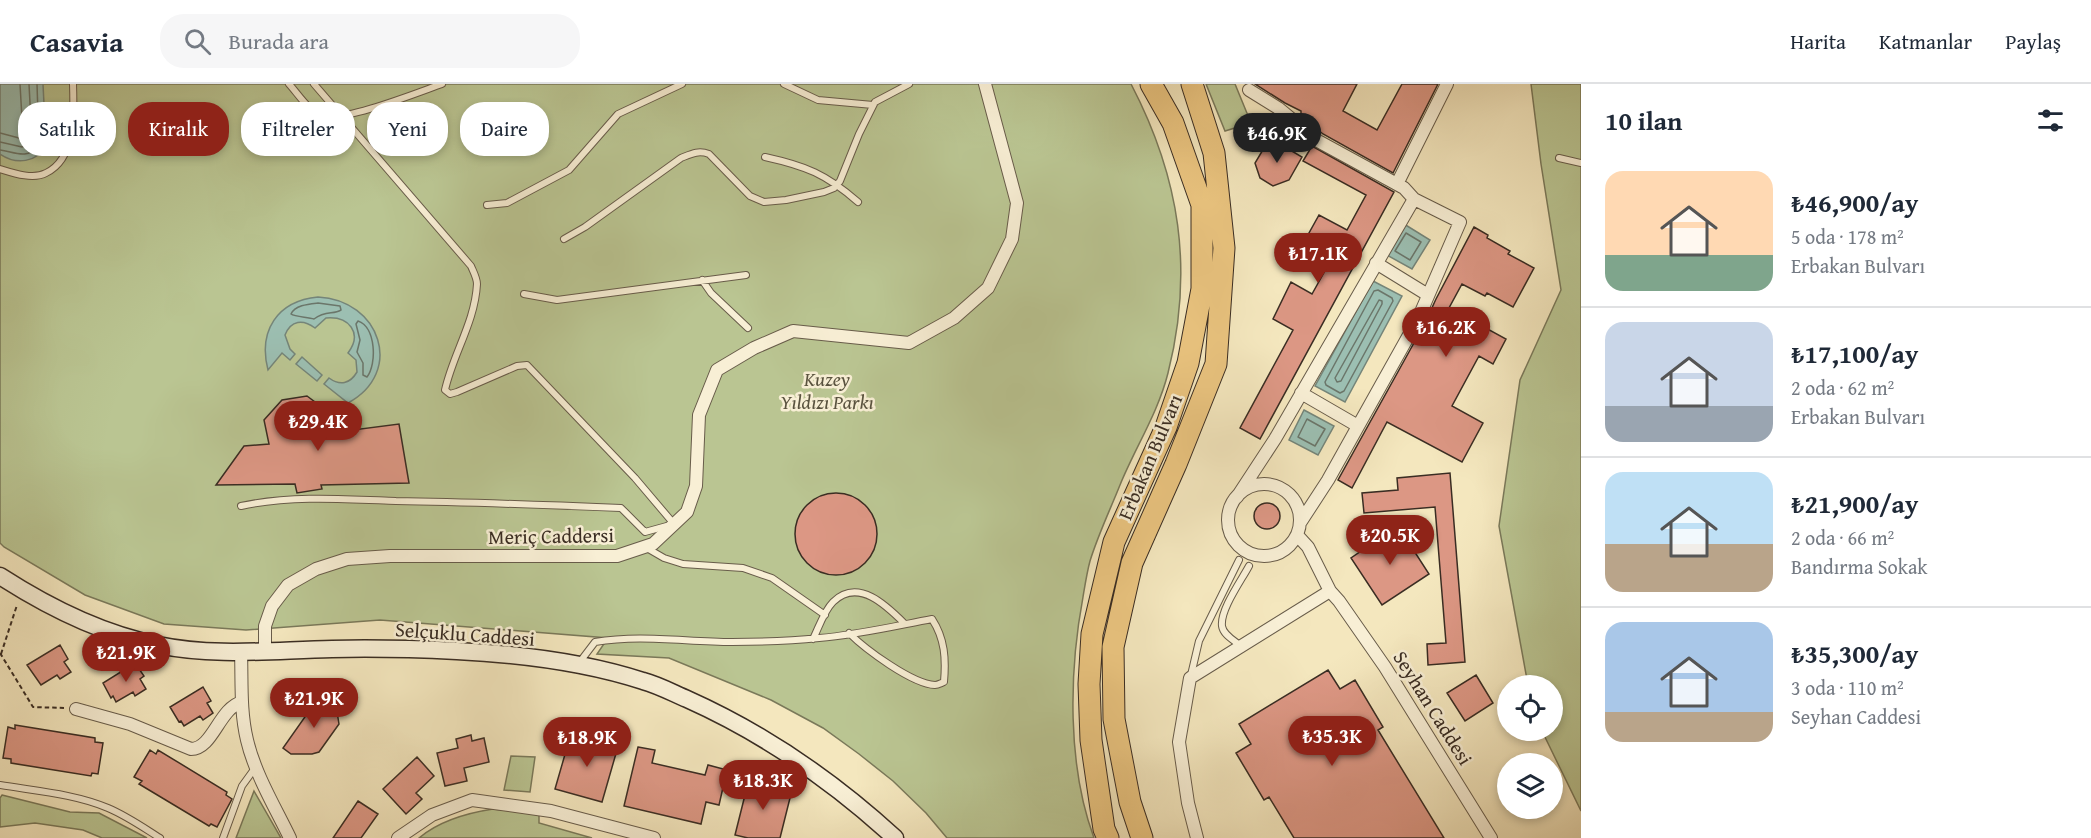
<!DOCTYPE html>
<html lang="tr">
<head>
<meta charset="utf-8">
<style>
  :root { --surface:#fff; --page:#f6f6f7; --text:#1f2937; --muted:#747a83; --line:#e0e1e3; --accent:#8f2418 }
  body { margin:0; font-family:"Gentium Book Plus",serif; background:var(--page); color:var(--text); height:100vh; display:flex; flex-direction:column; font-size:22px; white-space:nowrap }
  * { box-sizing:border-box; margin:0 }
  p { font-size:20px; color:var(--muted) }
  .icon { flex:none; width:33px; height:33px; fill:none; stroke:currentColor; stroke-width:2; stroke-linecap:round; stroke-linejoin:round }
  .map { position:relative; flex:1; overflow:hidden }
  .side { display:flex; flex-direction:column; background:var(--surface); width:510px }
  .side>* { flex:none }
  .hud { position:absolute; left:18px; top:18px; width:570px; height:54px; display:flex; gap:12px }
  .fabs { position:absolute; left:1497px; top:591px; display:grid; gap:12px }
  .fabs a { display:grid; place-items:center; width:66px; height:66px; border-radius:50%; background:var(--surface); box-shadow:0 3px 9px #0003; font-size:30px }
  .price { position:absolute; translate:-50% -51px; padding:0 14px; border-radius:21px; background:var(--accent); color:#fff; font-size:20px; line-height:39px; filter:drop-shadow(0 2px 3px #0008) }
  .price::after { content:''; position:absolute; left:50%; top:36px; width:18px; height:14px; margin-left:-9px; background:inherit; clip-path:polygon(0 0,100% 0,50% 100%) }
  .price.on { background:#222; color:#fff }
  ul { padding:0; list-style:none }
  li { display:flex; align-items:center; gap:18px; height:150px; padding:0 24px }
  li+li { border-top:2px solid var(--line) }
  li span { display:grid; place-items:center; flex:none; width:168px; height:120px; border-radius:18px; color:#555 }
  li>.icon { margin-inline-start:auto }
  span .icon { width:72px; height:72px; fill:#fffc; stroke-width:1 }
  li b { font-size:26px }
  h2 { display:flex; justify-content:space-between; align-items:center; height:72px; padding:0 24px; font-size:26px }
  .chip { padding:0 21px; border-radius:24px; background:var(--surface); box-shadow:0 3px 9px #0003; font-size:21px; line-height:54px }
  .chip.on { background:var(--accent); color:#fff }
  header { display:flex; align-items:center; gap:36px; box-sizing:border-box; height:84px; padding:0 30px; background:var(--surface); border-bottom:2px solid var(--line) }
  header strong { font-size:28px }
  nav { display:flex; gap:33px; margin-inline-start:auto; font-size:21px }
  .search { width:420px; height:54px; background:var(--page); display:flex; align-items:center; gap:15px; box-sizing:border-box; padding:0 21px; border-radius:24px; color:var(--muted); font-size:22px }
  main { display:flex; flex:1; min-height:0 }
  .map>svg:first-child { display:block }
  .green { fill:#bac592; stroke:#7a795a; stroke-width:1.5 }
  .water { fill:#9cbfb2; stroke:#758579; stroke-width:1.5 }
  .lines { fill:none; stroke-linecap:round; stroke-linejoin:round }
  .shore { stroke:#6b766a; stroke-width:1.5 }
  .building { fill:#dc9784; stroke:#3a2d23; stroke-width:1.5 }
  .lane-casing { stroke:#685c4a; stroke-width:8 }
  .street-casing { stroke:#685c4a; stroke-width:14 }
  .secondary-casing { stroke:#3a2d23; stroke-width:19 }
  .highway-casing { stroke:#3a2d23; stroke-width:23 }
  .path { stroke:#3a2d23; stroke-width:2; stroke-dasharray:4.5 3; stroke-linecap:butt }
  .lane { stroke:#f8efd5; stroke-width:6 }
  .street { stroke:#f8efd5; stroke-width:12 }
  .secondary { stroke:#f8efd5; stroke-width:16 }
  .highway { stroke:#eac47f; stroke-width:21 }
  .labels { text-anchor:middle; stroke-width:5; stroke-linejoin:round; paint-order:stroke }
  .park-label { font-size:20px; font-style:italic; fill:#5a533f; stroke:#f8efd5 }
  .street-label { font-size:20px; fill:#3a2d23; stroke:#f8efd5 }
</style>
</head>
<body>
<header>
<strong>Casavia</strong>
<div class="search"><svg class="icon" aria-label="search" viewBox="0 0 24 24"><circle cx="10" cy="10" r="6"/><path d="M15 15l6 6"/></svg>Burada ara</div>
<nav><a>Harita</a><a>Katmanlar</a><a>Paylaş</a></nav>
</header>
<main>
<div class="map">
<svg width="1581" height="754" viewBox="0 0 1581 754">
  <rect width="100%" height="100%" fill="#f4e7be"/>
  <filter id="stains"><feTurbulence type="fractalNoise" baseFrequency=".00333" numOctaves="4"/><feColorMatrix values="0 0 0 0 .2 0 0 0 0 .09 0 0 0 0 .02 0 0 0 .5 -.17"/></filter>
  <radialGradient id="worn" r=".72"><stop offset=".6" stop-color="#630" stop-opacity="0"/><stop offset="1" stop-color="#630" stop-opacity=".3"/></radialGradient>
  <!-- green -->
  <path class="green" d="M 0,0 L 1131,0 C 1180,94 1194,186 1168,289 C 1158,329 1135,364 1120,401 C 1110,426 1098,451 1090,477 C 1087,488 1085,501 1083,513 C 1069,588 1067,681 1094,754 L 947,754 L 926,729 L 893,697 L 859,670 L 823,644 L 771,616 L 669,574 L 597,570 L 608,554 L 380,536 L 246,546 L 164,540 L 85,511 L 4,463 L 0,459 Z
    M 1206,0 L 1235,0 L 1251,39 L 1225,47 Z
    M 1531,0 L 1581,0 L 1581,727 L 1542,647 L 1552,646 L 1552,602 L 1528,601 L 1499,442 L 1520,296 L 1561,206 L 1541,80 Z
    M 511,672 L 535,673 L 530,708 L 504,706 Z
    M 254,707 L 281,754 L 236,754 Z
    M 2,711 L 70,728 L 99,729 L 147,754 L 102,754 L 83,746 L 35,739 L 0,743 L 0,714 Z
    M 493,725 L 539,730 L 539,739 L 592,754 L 419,754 C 439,737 467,729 493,725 Z"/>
  <!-- water -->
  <path class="water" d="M 0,0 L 43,0 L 46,61 C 37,79 16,81 0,70 Z
    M 1404,140 L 1430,156 L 1412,185 L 1385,170 Z
    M 1373,197 L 1402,212 L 1345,318 L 1315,302 Z
    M 318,213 C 380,216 405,288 348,319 L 324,300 L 329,294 C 340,302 350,300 357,288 L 356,276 L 348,269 C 363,249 349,232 326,234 L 315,244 C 303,235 291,236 285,251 L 290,265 L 295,270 L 290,276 L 282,269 L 268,286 C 258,247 277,217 318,213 Z
    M 302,273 L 322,291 L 317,297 L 296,280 Z
    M 1304,326 L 1334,342 L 1318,371 L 1289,356 Z"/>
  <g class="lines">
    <!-- shore -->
    <path class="shore" d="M 0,49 L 19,54 L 23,52 L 20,0
      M 0,58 L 22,63 L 32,58 L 29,0
      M 0,66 C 15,68 26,76 39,62 L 37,0
      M 1406,149 L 1421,158 L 1410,176 L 1395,167 Z
      M 1378,206 L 1392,214 L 1393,217 L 1344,307 L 1340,309 L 1326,301 L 1325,298 L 1374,207 Z
      M 1379,216 L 1382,217 L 1382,220 L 1341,297 L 1337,298 L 1335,294 Z
      M 318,219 L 340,222 L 341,226 C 333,231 326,226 314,235 C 308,233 295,233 291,230 C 295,221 309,220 318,219 Z
      M 358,237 C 376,243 377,280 367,293 L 363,291 L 363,279 L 357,268 L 360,256 L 356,240 Z
      M 1307,335 L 1325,345 L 1315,362 L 1298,353 Z"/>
  </g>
  <!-- building -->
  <path class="building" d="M 1255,0 L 1357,0 L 1343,27 L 1377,46 L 1402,0 L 1438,0 L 1393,89 L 1323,50 L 1301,32 L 1301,27 L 1285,19 Z
    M 1280,60 L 1302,73 L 1289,96 L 1273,102 L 1260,94 L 1255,79 L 1264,64 Z
    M 1312,62 L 1394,108 L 1260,355 L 1240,344 L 1293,246 L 1273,235 L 1291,198 L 1312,210 L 1332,174 L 1304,158 L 1319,131 L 1347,146 L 1366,111 L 1303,77 Z
    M 1474,143 L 1488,151 L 1487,154 L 1510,167 L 1508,170 L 1534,184 L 1513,223 L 1487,209 L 1485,212 L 1462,200 L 1449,224 L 1506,255 L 1493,280 L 1479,272 L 1452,322 L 1483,339 L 1462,378 L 1387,338 L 1352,404 L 1338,396 L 1425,239 L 1436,215 Z
    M 307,312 L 327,327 L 330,349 L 399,340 L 409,399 L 321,401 L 322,405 L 297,409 L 295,400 L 216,401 L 244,362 L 269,360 L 264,336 L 282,316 Z
    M 1450,389 L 1465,578 L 1428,581 L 1427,560 L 1446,559 L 1435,423 L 1364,429 L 1362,409 L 1398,406 L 1397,394 Z
    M795 450a41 41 0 1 1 82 0a41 41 0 1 1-82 0Z
    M1254 432a13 13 0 1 1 26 0a13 13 0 1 1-26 0Z
    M 1398,442 L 1429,490 L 1382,521 L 1351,474 Z
    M 60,561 L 68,575 L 64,578 L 71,588 L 60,595 L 57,591 L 41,601 L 27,581 Z
    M 135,579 L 144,592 L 140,595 L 146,605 L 135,612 L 133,608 L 116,618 L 113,612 L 111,614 L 103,599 Z
    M 1328,586 L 1340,605 L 1355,596 L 1383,643 L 1378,646 L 1444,754 L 1294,754 L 1269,713 L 1264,716 L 1236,669 L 1251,660 L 1239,640 Z
    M 1476,591 L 1493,619 L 1465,637 L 1447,609 Z
    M 203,603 L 211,617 L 207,619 L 213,629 L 203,636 L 200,632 L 184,642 L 181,637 L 179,638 L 170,623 Z
    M 322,615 L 335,616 L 339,640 L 319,668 L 312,670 L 291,670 L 283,664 L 314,620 L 317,622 Z
    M 15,641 L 95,654 L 95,658 L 103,659 L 98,690 L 92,689 L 91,692 L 11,679 L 11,675 L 3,674 L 8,643 L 15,645 Z
    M 471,651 L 472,657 L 484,654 L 489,678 L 464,684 L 467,697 L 445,702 L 437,669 L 458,664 L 456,655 Z
    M 570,653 L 594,659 L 596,653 L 619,659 L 602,718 L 555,705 Z
    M 638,663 L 655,666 L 652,679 L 705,691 L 708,681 L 727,686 L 719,721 L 706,718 L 701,740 L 624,722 Z
    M 150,666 L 156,670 L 158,666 L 227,708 L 226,711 L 232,715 L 217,743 L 211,740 L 209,742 L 139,700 L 142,697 L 134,693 Z
    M 417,673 L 434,692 L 416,709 L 422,715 L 406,730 L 383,705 Z
    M 749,695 L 792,706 L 780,754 L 748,754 L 735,751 Z
    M 358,717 L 378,730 L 361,754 L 333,754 Z"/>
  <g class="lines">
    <defs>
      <path id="lane" d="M 289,0 C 299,11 309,28 323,32 C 344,38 419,8 442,0
        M 784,0 L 818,16 L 873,21
        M 765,73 C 806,82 826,90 858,118
        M 1559,74 L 1581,79
        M 0,85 C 13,89 33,96 46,89 C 76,75 74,29 73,0
        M 487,121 L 507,119 L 569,86 L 618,30 L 682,0
        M 564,155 L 585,143 L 681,74 C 691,70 698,66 709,70 L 750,112 L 764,118 L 786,116 L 824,108 L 834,104 L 840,97 L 859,50 L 875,18 L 909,0
        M 702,196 L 711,209 L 748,244
        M 524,210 L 557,216 L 746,191
        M 241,422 C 291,411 345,415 396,417 C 471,418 546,421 621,424 L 645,448 L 674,440 L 635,394 L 527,281 L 517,282 L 457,308 L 450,310 L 445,306 C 453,270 475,238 477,200 C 477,194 473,187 471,182 L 314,0
        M 645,463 L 664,474 L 683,480 L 743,484 L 772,494 L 825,531
        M 813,555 C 819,543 824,527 833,518 C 858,493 887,522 905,540
        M 1241,562 C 1235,557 1223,551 1222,542 C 1220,526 1241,497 1249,482
        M 579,579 L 595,558 C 640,550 686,558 732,558 C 761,558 791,557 819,554 C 857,551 895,542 932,535 C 945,555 946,575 944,598 C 941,599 938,601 935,601 C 912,600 865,565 849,549
        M 1191,591 L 1199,557 L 1239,476
        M 0,701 C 36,707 75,710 108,724 C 127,732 144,744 160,754
        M 223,754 L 242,702 L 255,684"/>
      <path id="street" d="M 1249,6 L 1278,24 L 1318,57 L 1404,104 L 1414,115
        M 1397,100 L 1447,0
        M 1376,179 L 1428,211
        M 1301,309 L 1358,342
        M1228 436a36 36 0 1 1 72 0a36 36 0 1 1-72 0Z
        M 1237,413 L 1275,355 L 1414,115 L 1460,138 L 1418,235 L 1328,396 L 1300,439
        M 1297,451 L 1308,463 L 1330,507
        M 265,567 L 265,542 L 272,522 L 288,501 L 316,485 L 347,475 L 390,472 L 617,472 L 653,460 L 687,428 L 696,402 L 699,331 L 717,286 L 754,264 L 793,247 L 909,259 L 954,234 L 988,204 L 1012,155 L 1017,119 L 985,0
        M 241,568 C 242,597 240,627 247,656 C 255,690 275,723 290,754
        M 76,625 L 130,640 L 191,665 C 213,665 219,624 242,618
        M 398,754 L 432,731 L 472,716 L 551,727 L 654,754
        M 1197,754 L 1188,719 L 1179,658 L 1190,594 L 1330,507 L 1339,517 L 1385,583 L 1491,754"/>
      <path id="secondary" d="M 0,492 C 48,523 102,550 158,561 C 215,573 274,566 332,565 C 373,564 415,565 457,567 C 517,570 585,578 643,597 C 658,601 673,609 687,615 C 763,649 834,698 895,754"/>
      <path id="highway" d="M 1108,754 L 1104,745 L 1091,656 L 1089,600 L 1092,550 L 1114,458 L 1166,343 L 1188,279 L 1202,205 L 1202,121 L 1173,39 L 1151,0
        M 1142,754 L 1130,718 L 1114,635 L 1113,563 L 1132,479 L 1176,380 L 1216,280 L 1224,164 L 1214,69 L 1192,0"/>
    </defs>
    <!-- lane casing -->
    <use href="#lane" class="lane-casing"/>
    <!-- street casing -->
    <use href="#street" class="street-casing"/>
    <!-- secondary casing -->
    <use href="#secondary" class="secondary-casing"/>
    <!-- highway casing -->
    <use href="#highway" class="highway-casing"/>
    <!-- path -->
    <path class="path" d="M 0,569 L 33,623 L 64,624
      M 1,570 L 17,521"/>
    <!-- lane -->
    <use href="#lane" class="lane"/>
    <!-- street -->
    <use href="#street" class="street"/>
    <!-- secondary -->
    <use href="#secondary" class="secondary"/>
    <!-- highway -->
    <use href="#highway" class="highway"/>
  </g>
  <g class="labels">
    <!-- park labels -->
    <g class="park-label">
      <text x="827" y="302">Kuzey<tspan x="827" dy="23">Yıldızı Parkı</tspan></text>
    </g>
    <!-- street labels -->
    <g class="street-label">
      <text transform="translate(1150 373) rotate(-67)" y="7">Erbakan Bulvarı</text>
      <text transform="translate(551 452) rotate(-1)" y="7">Meriç Caddersi</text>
      <text transform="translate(465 550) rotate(4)" y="7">Selçuklu Caddesi</text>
      <text transform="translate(1433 624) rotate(58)" y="7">Seyhan Caddesi</text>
    </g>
  </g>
  <rect width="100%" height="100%" filter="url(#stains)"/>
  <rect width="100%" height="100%" fill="url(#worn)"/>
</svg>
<div class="fabs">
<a><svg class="icon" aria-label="locate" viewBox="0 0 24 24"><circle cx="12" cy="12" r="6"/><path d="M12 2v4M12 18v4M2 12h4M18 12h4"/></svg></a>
<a><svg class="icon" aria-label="layers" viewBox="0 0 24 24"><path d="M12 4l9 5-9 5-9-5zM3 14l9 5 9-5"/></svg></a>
</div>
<b class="price on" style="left:1277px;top:80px">₺46.9K</b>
<b class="price" style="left:1318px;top:200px">₺17.1K</b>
<b class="price" style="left:1446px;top:274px">₺16.2K</b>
<b class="price" style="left:318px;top:368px">₺29.4K</b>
<b class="price" style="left:1390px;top:482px">₺20.5K</b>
<b class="price" style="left:126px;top:599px">₺21.9K</b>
<b class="price" style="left:314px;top:645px">₺21.9K</b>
<b class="price" style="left:1332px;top:683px">₺35.3K</b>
<b class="price" style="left:587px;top:684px">₺18.9K</b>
<b class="price" style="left:763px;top:727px">₺18.3K</b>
<div class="hud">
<a class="chip">Satılık</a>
<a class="chip on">Kiralık</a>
<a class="chip">Filtreler</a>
<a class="chip">Yeni</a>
<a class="chip">Daire</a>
</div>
</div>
<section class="side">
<h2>10 ilan<svg class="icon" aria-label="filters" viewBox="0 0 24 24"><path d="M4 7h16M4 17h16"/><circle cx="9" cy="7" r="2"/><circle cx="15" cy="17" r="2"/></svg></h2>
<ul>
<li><span style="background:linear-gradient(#ffd9b3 70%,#7fa58c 0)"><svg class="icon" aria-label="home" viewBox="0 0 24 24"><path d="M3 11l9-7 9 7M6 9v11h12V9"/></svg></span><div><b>₺46,900/ay</b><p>5 oda · 178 m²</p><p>Erbakan Bulvarı</p></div></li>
<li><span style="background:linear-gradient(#c9d6e8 70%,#9aa5b1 0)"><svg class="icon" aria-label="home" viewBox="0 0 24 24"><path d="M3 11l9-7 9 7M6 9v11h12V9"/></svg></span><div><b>₺17,100/ay</b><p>2 oda · 62 m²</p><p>Erbakan Bulvarı</p></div></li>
<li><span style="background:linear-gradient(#bfe0f5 60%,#b9a48a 0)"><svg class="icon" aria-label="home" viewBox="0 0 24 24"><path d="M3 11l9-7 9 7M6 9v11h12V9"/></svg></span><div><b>₺21,900/ay</b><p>2 oda · 66 m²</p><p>Bandırma Sokak</p></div></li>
<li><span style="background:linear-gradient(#a9c7e8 75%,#b9a48a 0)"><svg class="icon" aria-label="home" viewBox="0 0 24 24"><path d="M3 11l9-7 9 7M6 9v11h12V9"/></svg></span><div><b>₺35,300/ay</b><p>3 oda · 110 m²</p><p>Seyhan Caddesi</p></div></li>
</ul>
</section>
</main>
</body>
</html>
